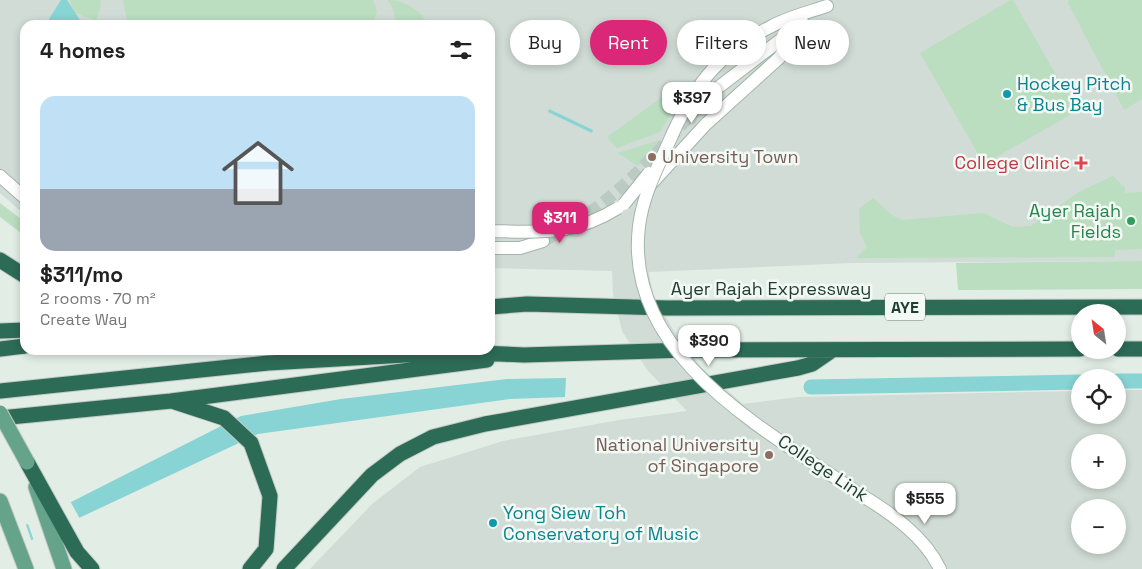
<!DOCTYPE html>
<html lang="en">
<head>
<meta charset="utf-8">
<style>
  :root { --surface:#fff; --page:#f2f2f2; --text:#222; --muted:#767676; --line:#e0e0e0; --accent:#db2777 }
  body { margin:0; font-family:"Space Grotesk",sans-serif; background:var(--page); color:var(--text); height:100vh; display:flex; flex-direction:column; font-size:19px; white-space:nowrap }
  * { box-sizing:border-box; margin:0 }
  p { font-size:16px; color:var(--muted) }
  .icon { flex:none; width:28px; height:28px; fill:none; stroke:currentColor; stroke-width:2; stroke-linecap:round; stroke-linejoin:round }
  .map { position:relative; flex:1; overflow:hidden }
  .details { position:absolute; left:20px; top:20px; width:475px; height:335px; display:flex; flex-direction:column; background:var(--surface); border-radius:15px; box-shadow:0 2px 8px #0003 }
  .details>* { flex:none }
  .hud { position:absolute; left:510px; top:20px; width:475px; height:45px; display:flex; gap:10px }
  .needle { width:32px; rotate:330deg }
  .fabs { position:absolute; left:1071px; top:304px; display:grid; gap:10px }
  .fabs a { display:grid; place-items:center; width:55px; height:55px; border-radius:50%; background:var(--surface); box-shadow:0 2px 8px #0003; font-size:25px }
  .price { position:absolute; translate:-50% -42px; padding:0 11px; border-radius:10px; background:#fff; color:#222; font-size:16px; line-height:32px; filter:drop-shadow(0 1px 2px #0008) }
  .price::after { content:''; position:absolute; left:50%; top:30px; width:15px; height:11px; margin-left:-8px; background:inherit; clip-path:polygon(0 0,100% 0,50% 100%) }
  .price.current { background:var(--accent); color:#fff }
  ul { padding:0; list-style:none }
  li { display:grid; align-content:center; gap:10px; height:265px; padding:0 20px }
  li+li { border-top:1px solid var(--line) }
  li span { display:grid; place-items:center; height:155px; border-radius:15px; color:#555 }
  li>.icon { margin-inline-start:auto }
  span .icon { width:90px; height:90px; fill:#fffc; stroke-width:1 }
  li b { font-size:21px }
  h2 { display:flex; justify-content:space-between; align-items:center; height:60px; padding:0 20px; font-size:21px }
  .chip { padding:0 18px; border-radius:22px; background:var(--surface); box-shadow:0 2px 8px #0003; font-size:18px; line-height:45px }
  .chip.current { background:var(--accent); color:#fff }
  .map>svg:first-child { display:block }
  .built { fill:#d0dcd5; fill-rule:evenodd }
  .green { fill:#badebf }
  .water { fill:#88d3d3 }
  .pier { fill:#e2ede6 }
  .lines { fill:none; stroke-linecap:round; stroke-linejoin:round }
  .canal { stroke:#88d3d3; stroke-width:15 }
  .street-tunnel { stroke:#bbcac2; stroke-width:12; stroke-dasharray:12 6; stroke-linecap:butt }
  .street-casing { stroke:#a4b5ac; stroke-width:14 }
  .primary-casing { stroke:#c1c9c6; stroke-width:17 }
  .highway-casing { stroke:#c1c9c6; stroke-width:17 }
  .street { stroke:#fff; stroke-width:12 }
  .primary { stroke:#65a38a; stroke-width:15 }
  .highway { stroke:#2c6b55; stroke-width:15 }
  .street-bridge-casing { stroke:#a4b5ac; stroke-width:14; stroke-linecap:butt }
  .primary-bridge-casing { stroke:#c1c9c6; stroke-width:17; stroke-linecap:butt }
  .street-bridge { stroke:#fff; stroke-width:12 }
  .primary-bridge { stroke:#65a38a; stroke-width:15 }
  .culture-dot { fill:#0f9aa8; stroke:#f3f9f5; stroke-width:2 }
  .education-dot { fill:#8d6e63; stroke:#f3f9f5; stroke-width:2 }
  .health-dot { fill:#e0444e; stroke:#f3f9f5; stroke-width:2 }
  .leisure-dot { fill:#2e9e5b; stroke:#f3f9f5; stroke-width:2 }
  .labels { text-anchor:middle; stroke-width:5; stroke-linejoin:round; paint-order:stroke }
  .shield { fill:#f3f9f5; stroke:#60766c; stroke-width:1 }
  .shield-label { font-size:16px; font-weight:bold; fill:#213e32 }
  .culture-label { font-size:18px; fill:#0d838f; stroke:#f3f9f5; text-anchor:start }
  .education-label { font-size:18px; fill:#785e54; stroke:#f3f9f5; text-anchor:start }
  .health-label { font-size:18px; fill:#be3a42; stroke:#f3f9f5; text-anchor:end }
  .leisure-label { font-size:18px; fill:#27864d; stroke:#f3f9f5; text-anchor:end }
  .street-label { font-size:18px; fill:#213e32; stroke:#f3f9f5 }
</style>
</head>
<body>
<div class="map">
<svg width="1142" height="569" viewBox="0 0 1142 569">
  <rect width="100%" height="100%" fill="#e2ede6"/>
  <!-- built -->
  <path class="built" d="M 0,0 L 1142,0 L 1142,261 L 851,263 L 649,272 L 653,294 L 674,331 L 702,368 L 743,404 L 798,397 L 1080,391 L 1080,415 L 1118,415 L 1118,390 L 1142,390 L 1142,569 L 310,569 L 372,504 L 420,467 L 503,441 L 619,420 L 687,411 L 648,371 L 622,331 L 613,294 L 612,271 L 490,268 L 490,25 L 25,25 L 25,215 L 0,193 ZM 1080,442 L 1118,442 L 1118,480 L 1080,480 ZM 1080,508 L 1118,508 L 1118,545 L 1080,545 Z"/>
  <!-- green -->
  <path class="green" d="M 70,0 L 100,0 L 101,6 L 96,20 L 73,12 Z
    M 123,0 L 373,0 L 377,11 L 373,25 L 128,25 Z
    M 387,0 C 404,0 420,10 429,25 L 397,25 L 392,6 Z
    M 1011,0 L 1013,0 L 1077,111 L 984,164 L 920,53 Z
    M 1069,0 L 1142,0 L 1142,99 L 1124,110 L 1068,3 Z
    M 665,95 L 676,106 L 660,132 L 617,148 L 607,137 Z
    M 659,140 L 638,166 L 618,153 L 657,141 Z
    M 1113,176 L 1125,188 L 1125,193 L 1142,192 L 1142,249 L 1116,250 L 1119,231 L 1114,257 L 856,258 L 867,247 L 860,233 L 859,209 L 873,198 L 893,216 L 903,220 L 983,213 L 1013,227 L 1031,226 L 1079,192 Z
    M 0,203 L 25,222 L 25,236 L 0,217 Z
    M 1142,261 L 1142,289 L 958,290 L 956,263 Z"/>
  <!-- water -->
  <path class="water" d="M 61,0 L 67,0 L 83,25 L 52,25 L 49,19 Z
    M 549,109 L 593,130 L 592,133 L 548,112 Z
    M 566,378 L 565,397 L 510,399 L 258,434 L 0,555 L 0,538 L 241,416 L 341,399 L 507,379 Z"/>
  <!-- pier -->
  <path class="pier" d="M 69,499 L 80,519 L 34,541 L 27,521 Z
    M 25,522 L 32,542 L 0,558 L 0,536 Z"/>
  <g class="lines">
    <!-- canal -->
    <path class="canal" d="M 1118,381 L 1142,381
      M 811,387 L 1080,382"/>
    <!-- street-tunnel -->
    <path class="street-tunnel" d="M 543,241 C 613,206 656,154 707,96"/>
    <defs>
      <path id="street" d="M 707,96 L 796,28
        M 673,133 C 696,82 722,51 772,26 C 789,17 809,12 827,6
        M 0,176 L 25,198
        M 651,184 L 706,124 L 779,58 L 803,23
        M 490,248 L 520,248 L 543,241
        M 861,495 C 891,513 925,537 940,569"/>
      <path id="primary" d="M 36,487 L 64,569
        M 0,501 L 26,569"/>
      <path id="highway" d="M 0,260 L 25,276
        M 490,307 L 527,304 L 667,308 L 1142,307
        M 0,331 L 25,330
        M 0,349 L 25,346
        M 1118,349 L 1142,349
        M 0,391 L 268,363 L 457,352 L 524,355 L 688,350 L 1080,349
        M 175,402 L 224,418 L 251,443 L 270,496 L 266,549 L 250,569
        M 0,418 L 171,401 L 487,360
        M 27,462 L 77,552 L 92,569
        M 284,569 L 372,475 L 400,454 L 433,437 L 485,424 L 798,368 L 812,364 L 831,351"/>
    </defs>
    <!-- street casing -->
    <use href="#street" class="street-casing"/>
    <!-- primary casing -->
    <use href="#primary" class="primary-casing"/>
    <!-- highway casing -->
    <use href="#highway" class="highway-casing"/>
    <!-- street -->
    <use href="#street" class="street"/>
    <!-- primary -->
    <use href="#primary" class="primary"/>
    <!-- highway -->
    <use href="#highway" class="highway"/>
    <defs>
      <path id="street-bridge" d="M 673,133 C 660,163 643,193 639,226 C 623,358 770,432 861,495
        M 624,204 L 649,173
        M 490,231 C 541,232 573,236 618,208"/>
      <path id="primary-bridge" d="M 0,413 L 27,462"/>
    </defs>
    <!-- street-bridge casing -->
    <use href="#street-bridge" class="street-bridge-casing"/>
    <!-- primary-bridge casing -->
    <use href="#primary-bridge" class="primary-bridge-casing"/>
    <!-- street-bridge -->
    <use href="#street-bridge" class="street-bridge"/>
    <!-- primary-bridge -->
    <use href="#primary-bridge" class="primary-bridge"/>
  </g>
  <!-- markers -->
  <g class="culture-dot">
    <circle cx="1007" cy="94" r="5"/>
    <circle cx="493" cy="523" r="5"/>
  </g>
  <g class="education-dot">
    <circle cx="652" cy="157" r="5"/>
    <circle cx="769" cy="455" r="5"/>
  </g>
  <path class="health-dot" d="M1078.5 155.5h5v5h5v5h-5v5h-5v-5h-5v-5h5z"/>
  <circle class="leisure-dot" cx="1131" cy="221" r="5"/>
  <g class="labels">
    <!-- shield labels -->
    <rect class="shield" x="885" y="293.5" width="40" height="27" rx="4"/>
    <g class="shield-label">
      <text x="905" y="313">AYE</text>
    </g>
    <!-- culture labels -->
    <g class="culture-label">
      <text x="1017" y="90">Hockey Pitch<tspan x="1017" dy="21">&amp; Bus Bay</tspan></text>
      <text x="503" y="519">Yong Siew Toh<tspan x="503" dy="21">Conservatory of Music</tspan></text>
    </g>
    <!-- education labels -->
    <g class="education-label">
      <text x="662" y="163">University Town</text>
      <text x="759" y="451" text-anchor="end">National University<tspan x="759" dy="21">of Singapore</tspan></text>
    </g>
    <!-- health labels -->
    <g class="health-label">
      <text x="1070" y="169">College Clinic</text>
    </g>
    <!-- leisure labels -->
    <g class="leisure-label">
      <text x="1121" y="217">Ayer Rajah<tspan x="1121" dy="21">Fields</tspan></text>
    </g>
    <!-- street labels -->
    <g class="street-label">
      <text x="771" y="295">Ayer Rajah Expressway</text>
      <text transform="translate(823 468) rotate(34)" y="6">College Link</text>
    </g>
  </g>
</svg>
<div class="fabs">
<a><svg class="needle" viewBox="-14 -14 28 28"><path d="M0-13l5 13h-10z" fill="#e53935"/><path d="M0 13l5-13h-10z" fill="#767676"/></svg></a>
<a><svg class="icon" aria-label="locate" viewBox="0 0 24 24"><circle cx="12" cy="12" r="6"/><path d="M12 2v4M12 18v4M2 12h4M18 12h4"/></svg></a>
<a>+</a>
<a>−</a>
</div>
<b class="price" style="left:692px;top:124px">$397</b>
<b class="price current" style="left:560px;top:244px">$311</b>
<b class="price" style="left:709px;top:367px">$390</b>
<b class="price" style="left:925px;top:525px">$555</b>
<div class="hud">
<a class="chip">Buy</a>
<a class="chip current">Rent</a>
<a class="chip">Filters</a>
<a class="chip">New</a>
</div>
<section class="details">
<h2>4 homes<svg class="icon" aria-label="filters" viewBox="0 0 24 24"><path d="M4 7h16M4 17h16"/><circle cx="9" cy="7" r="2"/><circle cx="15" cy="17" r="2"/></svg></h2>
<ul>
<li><span style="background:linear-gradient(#bfe0f5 60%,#9aa5b1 0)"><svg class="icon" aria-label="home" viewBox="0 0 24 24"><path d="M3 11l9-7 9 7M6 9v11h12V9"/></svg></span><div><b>$311/mo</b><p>2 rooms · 70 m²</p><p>Create Way</p></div></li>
</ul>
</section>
</div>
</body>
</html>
